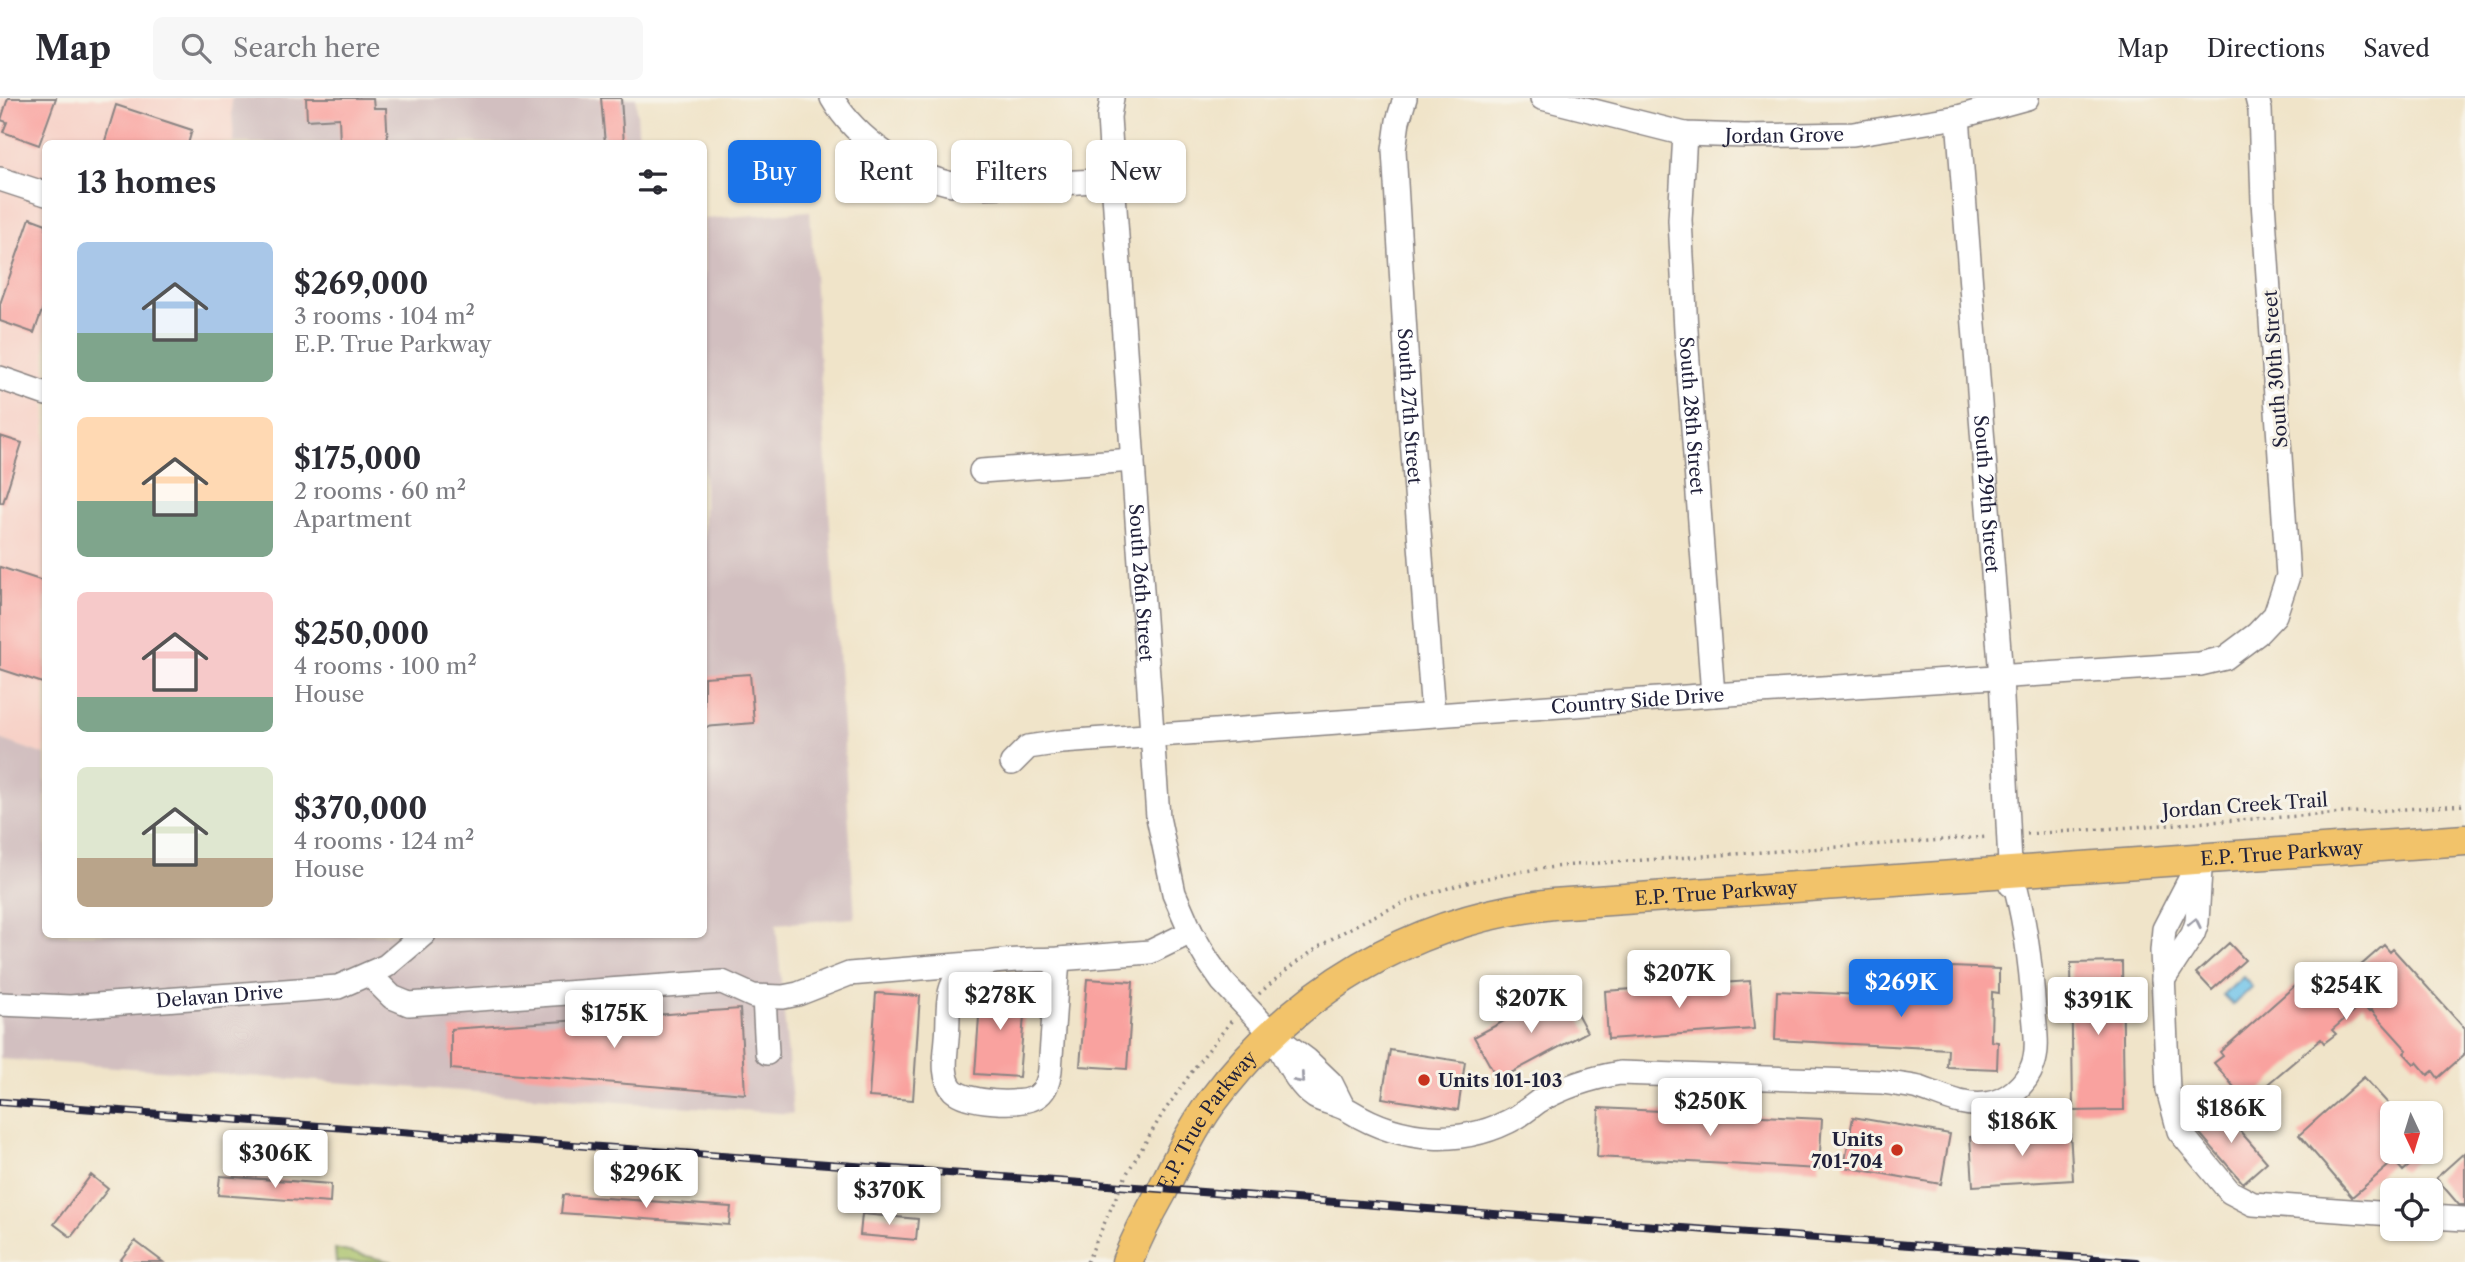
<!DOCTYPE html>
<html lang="en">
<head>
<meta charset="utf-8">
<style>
  :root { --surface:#fff; --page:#f7f7f7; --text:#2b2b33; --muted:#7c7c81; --line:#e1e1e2; --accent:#1a73e8 }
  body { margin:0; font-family:"Libre Caslon Text",serif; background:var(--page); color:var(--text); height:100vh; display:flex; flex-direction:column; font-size:26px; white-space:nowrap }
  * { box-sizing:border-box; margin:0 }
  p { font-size:23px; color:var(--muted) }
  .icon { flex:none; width:38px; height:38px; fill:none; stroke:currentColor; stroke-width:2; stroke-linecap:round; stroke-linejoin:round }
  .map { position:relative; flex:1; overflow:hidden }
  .details { position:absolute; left:42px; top:42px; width:665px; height:798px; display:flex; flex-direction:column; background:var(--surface); border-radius:10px; box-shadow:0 2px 5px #0004 }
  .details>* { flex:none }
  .top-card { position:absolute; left:728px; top:42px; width:665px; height:63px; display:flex; gap:14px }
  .needle { width:46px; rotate:176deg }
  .buttons { position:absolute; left:2380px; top:1003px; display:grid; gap:14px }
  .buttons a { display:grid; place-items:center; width:63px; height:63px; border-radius:10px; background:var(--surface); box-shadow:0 2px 5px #0004; font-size:35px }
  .price { position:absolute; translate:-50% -60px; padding:0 16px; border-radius:7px; background:#fff; color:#222; font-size:23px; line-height:46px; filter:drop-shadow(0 2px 4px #0008) }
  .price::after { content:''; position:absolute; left:50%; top:42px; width:21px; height:16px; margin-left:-10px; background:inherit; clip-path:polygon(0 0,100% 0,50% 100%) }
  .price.current { background:var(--accent); color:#fff }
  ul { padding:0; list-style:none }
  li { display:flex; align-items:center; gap:21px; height:175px; padding:0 35px }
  li span { display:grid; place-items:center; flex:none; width:196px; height:140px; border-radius:10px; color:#555 }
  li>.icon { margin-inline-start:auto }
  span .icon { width:84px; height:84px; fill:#fffc; stroke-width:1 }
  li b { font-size:30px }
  h2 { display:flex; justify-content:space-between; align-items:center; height:84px; padding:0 35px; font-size:30px }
  .tag { padding:0 24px; border-radius:10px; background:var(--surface); box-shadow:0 2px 5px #0004; font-size:24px; line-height:63px }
  .tag.current { background:var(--accent); color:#fff }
  header { display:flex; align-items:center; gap:42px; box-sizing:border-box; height:98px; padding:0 35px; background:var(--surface); border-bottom:2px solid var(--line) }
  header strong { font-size:33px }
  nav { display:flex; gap:38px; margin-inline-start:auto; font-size:24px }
  .search { width:490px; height:63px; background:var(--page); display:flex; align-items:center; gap:18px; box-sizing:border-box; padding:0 24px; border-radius:10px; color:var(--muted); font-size:26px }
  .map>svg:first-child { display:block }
  .built { fill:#f7d1c7 }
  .industrial { fill:#d2bfc0 }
  .green { fill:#a6bf65; stroke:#647050; stroke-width:2 }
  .water { fill:#6dc2e9; stroke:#487292; stroke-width:2 }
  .building { fill:#f9a29f }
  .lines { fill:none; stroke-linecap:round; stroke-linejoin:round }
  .minor-casing { stroke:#898382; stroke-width:26 }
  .major-casing { stroke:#898382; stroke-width:33 }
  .path { stroke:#898382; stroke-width:3.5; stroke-dasharray:2 5; stroke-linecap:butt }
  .minor { stroke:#fff; stroke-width:23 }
  .major { stroke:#f2c36a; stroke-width:30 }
  .rail-casing { stroke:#22223b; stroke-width:8 }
  .rail { stroke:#f7f3e8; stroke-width:5; stroke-dasharray:16; stroke-linecap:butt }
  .oneway { stroke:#9c9ca7 }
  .poi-dot { fill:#c8321e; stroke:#f7f3e8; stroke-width:2.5 }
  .labels { text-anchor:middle; stroke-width:6; stroke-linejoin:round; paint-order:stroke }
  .street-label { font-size:19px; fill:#22223b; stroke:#f7f3e8 }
  .poi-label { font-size:19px; font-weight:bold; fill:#22223b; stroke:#f7f3e8; text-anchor:start }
</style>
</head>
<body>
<header>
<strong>Map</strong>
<div class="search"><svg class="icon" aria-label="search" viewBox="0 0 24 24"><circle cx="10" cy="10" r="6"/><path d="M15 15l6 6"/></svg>Search here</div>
<nav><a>Map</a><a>Directions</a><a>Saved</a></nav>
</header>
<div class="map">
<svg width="2465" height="1164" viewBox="0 0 2465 1164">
  <rect width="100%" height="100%" fill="#f7f3e8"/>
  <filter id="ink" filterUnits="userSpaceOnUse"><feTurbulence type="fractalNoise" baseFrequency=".0143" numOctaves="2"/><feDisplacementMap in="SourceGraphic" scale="14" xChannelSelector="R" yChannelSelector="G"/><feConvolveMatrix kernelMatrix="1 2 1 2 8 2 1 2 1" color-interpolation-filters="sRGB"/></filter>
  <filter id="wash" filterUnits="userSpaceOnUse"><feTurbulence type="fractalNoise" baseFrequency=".00686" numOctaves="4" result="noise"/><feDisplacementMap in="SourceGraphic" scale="28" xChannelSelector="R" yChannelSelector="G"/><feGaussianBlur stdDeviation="1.57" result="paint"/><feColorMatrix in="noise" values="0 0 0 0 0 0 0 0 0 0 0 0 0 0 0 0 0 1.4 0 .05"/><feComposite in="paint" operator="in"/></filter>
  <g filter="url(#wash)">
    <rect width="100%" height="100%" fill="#f0e4c9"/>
    <!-- built -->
    <path class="built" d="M 0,0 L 231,0 L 234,45 L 46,46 L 45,657 L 0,641 Z"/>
    <!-- industrial -->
    <path class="industrial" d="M 231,0 L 636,0 L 639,45 L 234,45 Z
      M 810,113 L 855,820 L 776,826 L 793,1016 L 0,961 L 0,641 L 45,657 L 46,836 L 704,836 L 704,121 Z"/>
    <!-- green -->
    <path class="green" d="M 335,1151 L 393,1164 L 336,1164 Z"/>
    <!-- water -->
    <path class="water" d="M 2243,879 L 2252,889 L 2233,907 L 2223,897 Z"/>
    <g id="blocks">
      <!-- building -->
      <path class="building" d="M 8,0 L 56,0 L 39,47 L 3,34 L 7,24 L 1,22 Z
        M 306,0 L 373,0 L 374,10 L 386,10 L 388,46 L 340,46 L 339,20 L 307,22 Z
        M 601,0 L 621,0 L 624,46 L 605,46 Z
        M 116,7 L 192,32 L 188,46 L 104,46 Z
        M 30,120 L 46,126 L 46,201 L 34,235 L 0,223 L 0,206 Z
        M 0,338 L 22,345 L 3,405 L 0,404 Z
        M 0,469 L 46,484 L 46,586 L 0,571 Z
        M 750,576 L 754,625 L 704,629 L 704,579 Z
        M 2229,845 L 2245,862 L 2212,892 L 2196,875 Z
        M 2384,847 L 2390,854 L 2393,851 L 2465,931 L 2465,956 L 2438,980 L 2433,973 L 2428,977 L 2417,964 L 2414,966 L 2404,955 L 2407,952 L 2371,912 L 2369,914 L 2362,906 L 2332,932 L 2336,936 L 2324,945 L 2321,941 L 2256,996 L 2252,992 L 2243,1000 L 2214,965 L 2223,958 L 2220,954 L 2308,876 L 2312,880 L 2319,874 L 2334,891 Z
        M 2122,864 L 2124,1012 L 2073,1013 L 2071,865 Z
        M 1951,869 L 1999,871 L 1999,895 L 1992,894 L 1991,943 L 1998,944 L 1997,971 L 1947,969 L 1948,951 L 1775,942 L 1777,893 L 1949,901 Z
        M 1087,881 L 1133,884 L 1127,971 L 1080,968 Z
        M 1750,883 L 1754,931 L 1608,941 L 1605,893 Z
        M 981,890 L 1026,893 L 1019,979 L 975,976 Z
        M 1564,891 L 1587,934 L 1498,982 L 1474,939 Z
        M 876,895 L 920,898 L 913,1002 L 869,999 Z
        M 740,911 L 745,996 L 451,971 L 451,931 Z
        M 1390,952 L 1465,964 L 1458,1012 L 1382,1000 Z
        M 2364,979 L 2392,1010 L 2392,1054 L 2425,1054 L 2403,1073 L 2394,1063 L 2352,1099 L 2299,1037 Z
        M 2219,1009 L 2267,1064 L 2243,1085 L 2195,1030 Z
        M 1599,1010 L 1822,1021 L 1819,1071 L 1597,1059 Z
        M 1853,1019 L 1950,1036 L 1941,1086 L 1844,1069 Z
        M 2070,1033 L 2073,1082 L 1973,1088 L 1970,1039 Z
        M 2465,1054 L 2465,1107 L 2459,1107 L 2436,1080 Z
        M 91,1077 L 108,1091 L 71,1139 L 54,1126 Z
        M 220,1078 L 331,1086 L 330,1105 L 218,1097 Z
        M 563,1097 L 731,1109 L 729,1127 L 561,1115 Z
        M 862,1116 L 918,1121 L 916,1142 L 860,1137 Z
        M 135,1143 L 163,1164 L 119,1164 Z"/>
    </g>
  </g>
  <g filter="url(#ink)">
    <use href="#blocks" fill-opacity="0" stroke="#898382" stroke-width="2"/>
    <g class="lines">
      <defs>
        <g id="minor">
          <path d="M 832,0 C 855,40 910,79 957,87 C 978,90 1000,88 1022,87 C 1052,85 1083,84 1113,82"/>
          <path id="s1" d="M 1112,0 L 1109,19 L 1113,82 L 1158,719 L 1174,795 L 1191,834 L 1208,863 L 1222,883 L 1272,936 L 1307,962 L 1331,985 L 1343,1009"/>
          <path id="s2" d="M 1405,0 L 1398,23 L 1394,52 L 1409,302 L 1433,616"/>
          <path id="s3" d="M 1542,0 L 1685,36 L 1745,38 L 1853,36 L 1958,19 L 2027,0"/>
          <path id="s4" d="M 1958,19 L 2001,579 L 2011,787"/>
          <path id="s5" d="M 1685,36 L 1680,122 L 1687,250 L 1713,597"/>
          <path d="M 0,81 L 46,96"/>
          <path d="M 0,280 L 46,296"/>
          <path d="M 981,373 L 1133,362"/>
          <path id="s6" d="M 1012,665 L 1028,649 L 1062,644 L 1713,597 L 2200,566 L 2225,560 L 2257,536 L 2275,517 L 2288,478 L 2263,103 L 2260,12 L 2257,0"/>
          <path d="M 2201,760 L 2164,831 L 2162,853 L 2168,992 L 2179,1033 L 2230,1094 L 2253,1106 L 2392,1116"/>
          <path d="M 1058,861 C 1030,863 966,857 953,886 C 946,901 949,923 947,940 C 946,956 941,979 953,992 C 967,1005 1020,1008 1036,999 C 1046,993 1049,982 1050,972 L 1058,861 L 1150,854 L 1191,834"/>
          <path d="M 369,876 L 392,899 L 409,906 L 722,884 L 753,898 L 783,899 L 798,896 L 849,876 L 982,865"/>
          <path d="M 2163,882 L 2193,836 L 2197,824 L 2200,772"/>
          <path d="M 764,899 L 767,955"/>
          <path id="s7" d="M 0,906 L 70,909 L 338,889 L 386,868 L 424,836"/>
          <path d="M 1275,942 C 1286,961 1297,987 1315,999 C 1326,1005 1339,1006 1350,1013 C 1402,1045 1464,1049 1517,1019 C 1525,1014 1532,1008 1539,1003 C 1565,988 1591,980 1620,975 L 1882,984 C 1894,986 1907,987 1919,990 C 1941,997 1962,1009 1986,1006 C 2007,1003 2026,987 2033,967 C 2039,950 2035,931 2034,914 C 2031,866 2025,819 2011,772"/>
          <path d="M 2431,1119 L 2465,1121"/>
        </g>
        <g id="major">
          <path id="s8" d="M 1127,1164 C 1137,1139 1149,1116 1162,1093 C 1177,1063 1191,1033 1211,1005 C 1295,892 1413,821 1553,806 L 2465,742"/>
        </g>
      </defs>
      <!-- minor casing -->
      <use href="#minor" class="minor-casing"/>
      <!-- major casing -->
      <use href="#major" class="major-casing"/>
      <!-- path -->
      <path class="path" d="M 2027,736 L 2465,707
        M 1259,896 C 1352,810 1462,776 1585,766 L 1988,739
        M 1087,1164 L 1126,1077 L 1163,1015 L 1198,965 L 1233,921"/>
      <!-- minor -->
      <use href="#minor" class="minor"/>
      <!-- major -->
      <use href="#major" class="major"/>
      <defs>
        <path id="rail" d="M 0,1004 L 2136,1164"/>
      </defs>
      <!-- rail casing -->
      <use href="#rail" class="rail-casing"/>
      <!-- rail -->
      <use href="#rail" class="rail"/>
    </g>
    <!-- one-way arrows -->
    <defs><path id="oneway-chevron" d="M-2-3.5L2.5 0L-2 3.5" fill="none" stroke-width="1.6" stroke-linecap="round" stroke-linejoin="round" transform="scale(1.75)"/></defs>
    <g class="oneway">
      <use href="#oneway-chevron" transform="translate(2195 825) rotate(-78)"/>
      <use href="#oneway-chevron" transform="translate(1300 981) rotate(49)"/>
    </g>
  </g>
  <!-- markers -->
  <g class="poi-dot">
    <circle cx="1424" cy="982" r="7"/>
    <circle cx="1897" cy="1052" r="7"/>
  </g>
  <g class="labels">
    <!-- street labels -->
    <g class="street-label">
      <text dy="7" stroke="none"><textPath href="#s3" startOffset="247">Jordan Grove</textPath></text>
      <text transform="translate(2275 271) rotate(-94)" y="7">South 30th Street</text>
      <text dy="7" stroke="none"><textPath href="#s2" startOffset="310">South 27th Street</textPath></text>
      <text dy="7" stroke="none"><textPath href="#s5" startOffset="282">South 28th Street</textPath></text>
      <text dy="7" stroke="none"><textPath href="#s4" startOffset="378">South 29th Street</textPath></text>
      <text dy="7" stroke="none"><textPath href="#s1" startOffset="486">South 26th Street</textPath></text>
      <text dy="7" stroke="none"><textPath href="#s6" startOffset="634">Country Side Drive</textPath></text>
      <text transform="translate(2245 707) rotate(-4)" y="7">Jordan Creek Trail</text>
      <text dy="7" stroke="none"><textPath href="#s8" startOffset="1318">E.P. True Parkway</textPath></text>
      <text dy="7" stroke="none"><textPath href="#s8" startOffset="751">E.P. True Parkway</textPath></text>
      <text dy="7" stroke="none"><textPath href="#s7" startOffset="220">Delavan Drive</textPath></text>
      <text dy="7" stroke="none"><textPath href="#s8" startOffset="163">E.P. True Parkway</textPath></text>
    </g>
    <!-- poi labels -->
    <g class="poi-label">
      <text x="1438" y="989">Units 101-103</text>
      <text x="1883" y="1048" text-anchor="end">Units<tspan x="1883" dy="22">701-704</tspan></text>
    </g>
  </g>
</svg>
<div class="buttons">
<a><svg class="needle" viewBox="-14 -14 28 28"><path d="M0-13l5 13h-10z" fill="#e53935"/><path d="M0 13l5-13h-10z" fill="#7c7c81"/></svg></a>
<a><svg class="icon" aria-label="locate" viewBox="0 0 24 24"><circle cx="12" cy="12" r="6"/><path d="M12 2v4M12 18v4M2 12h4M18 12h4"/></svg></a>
</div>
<b class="price" style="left:1679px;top:912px">$207K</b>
<b class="price current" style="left:1901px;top:921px">$269K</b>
<b class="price" style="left:2346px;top:924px">$254K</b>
<b class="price" style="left:1000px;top:934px">$278K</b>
<b class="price" style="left:1531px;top:937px">$207K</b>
<b class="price" style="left:2098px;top:939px">$391K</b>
<b class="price" style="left:614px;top:952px">$175K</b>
<b class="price" style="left:1710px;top:1040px">$250K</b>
<b class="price" style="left:2231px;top:1047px">$186K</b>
<b class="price" style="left:2022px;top:1060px">$186K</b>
<b class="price" style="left:275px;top:1092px">$306K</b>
<b class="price" style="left:646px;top:1112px">$296K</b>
<b class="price" style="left:889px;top:1129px">$370K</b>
<div class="top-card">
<a class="tag current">Buy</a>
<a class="tag">Rent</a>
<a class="tag">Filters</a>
<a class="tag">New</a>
</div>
<section class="details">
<h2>13 homes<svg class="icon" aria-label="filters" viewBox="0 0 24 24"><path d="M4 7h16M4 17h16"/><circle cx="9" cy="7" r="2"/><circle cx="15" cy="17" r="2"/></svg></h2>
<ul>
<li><span style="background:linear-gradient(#a9c7e8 65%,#7fa58c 0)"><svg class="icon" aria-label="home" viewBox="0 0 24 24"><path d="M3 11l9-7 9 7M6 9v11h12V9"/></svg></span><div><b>$269,000</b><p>3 rooms · 104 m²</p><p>E.P. True Parkway</p></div></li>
<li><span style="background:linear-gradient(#ffd9b3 60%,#7fa58c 0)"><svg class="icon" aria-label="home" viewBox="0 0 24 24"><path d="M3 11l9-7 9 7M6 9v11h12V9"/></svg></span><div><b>$175,000</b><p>2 rooms · 60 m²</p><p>Apartment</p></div></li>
<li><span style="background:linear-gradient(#f6c9c9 75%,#7fa58c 0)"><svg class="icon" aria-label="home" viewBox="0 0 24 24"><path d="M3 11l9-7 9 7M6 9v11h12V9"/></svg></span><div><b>$250,000</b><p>4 rooms · 100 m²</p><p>House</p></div></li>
<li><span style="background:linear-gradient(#dfe7d0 65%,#b9a48a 0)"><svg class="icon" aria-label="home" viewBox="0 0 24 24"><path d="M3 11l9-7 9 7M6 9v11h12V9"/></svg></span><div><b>$370,000</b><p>4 rooms · 124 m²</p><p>House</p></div></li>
</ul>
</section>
</div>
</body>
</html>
